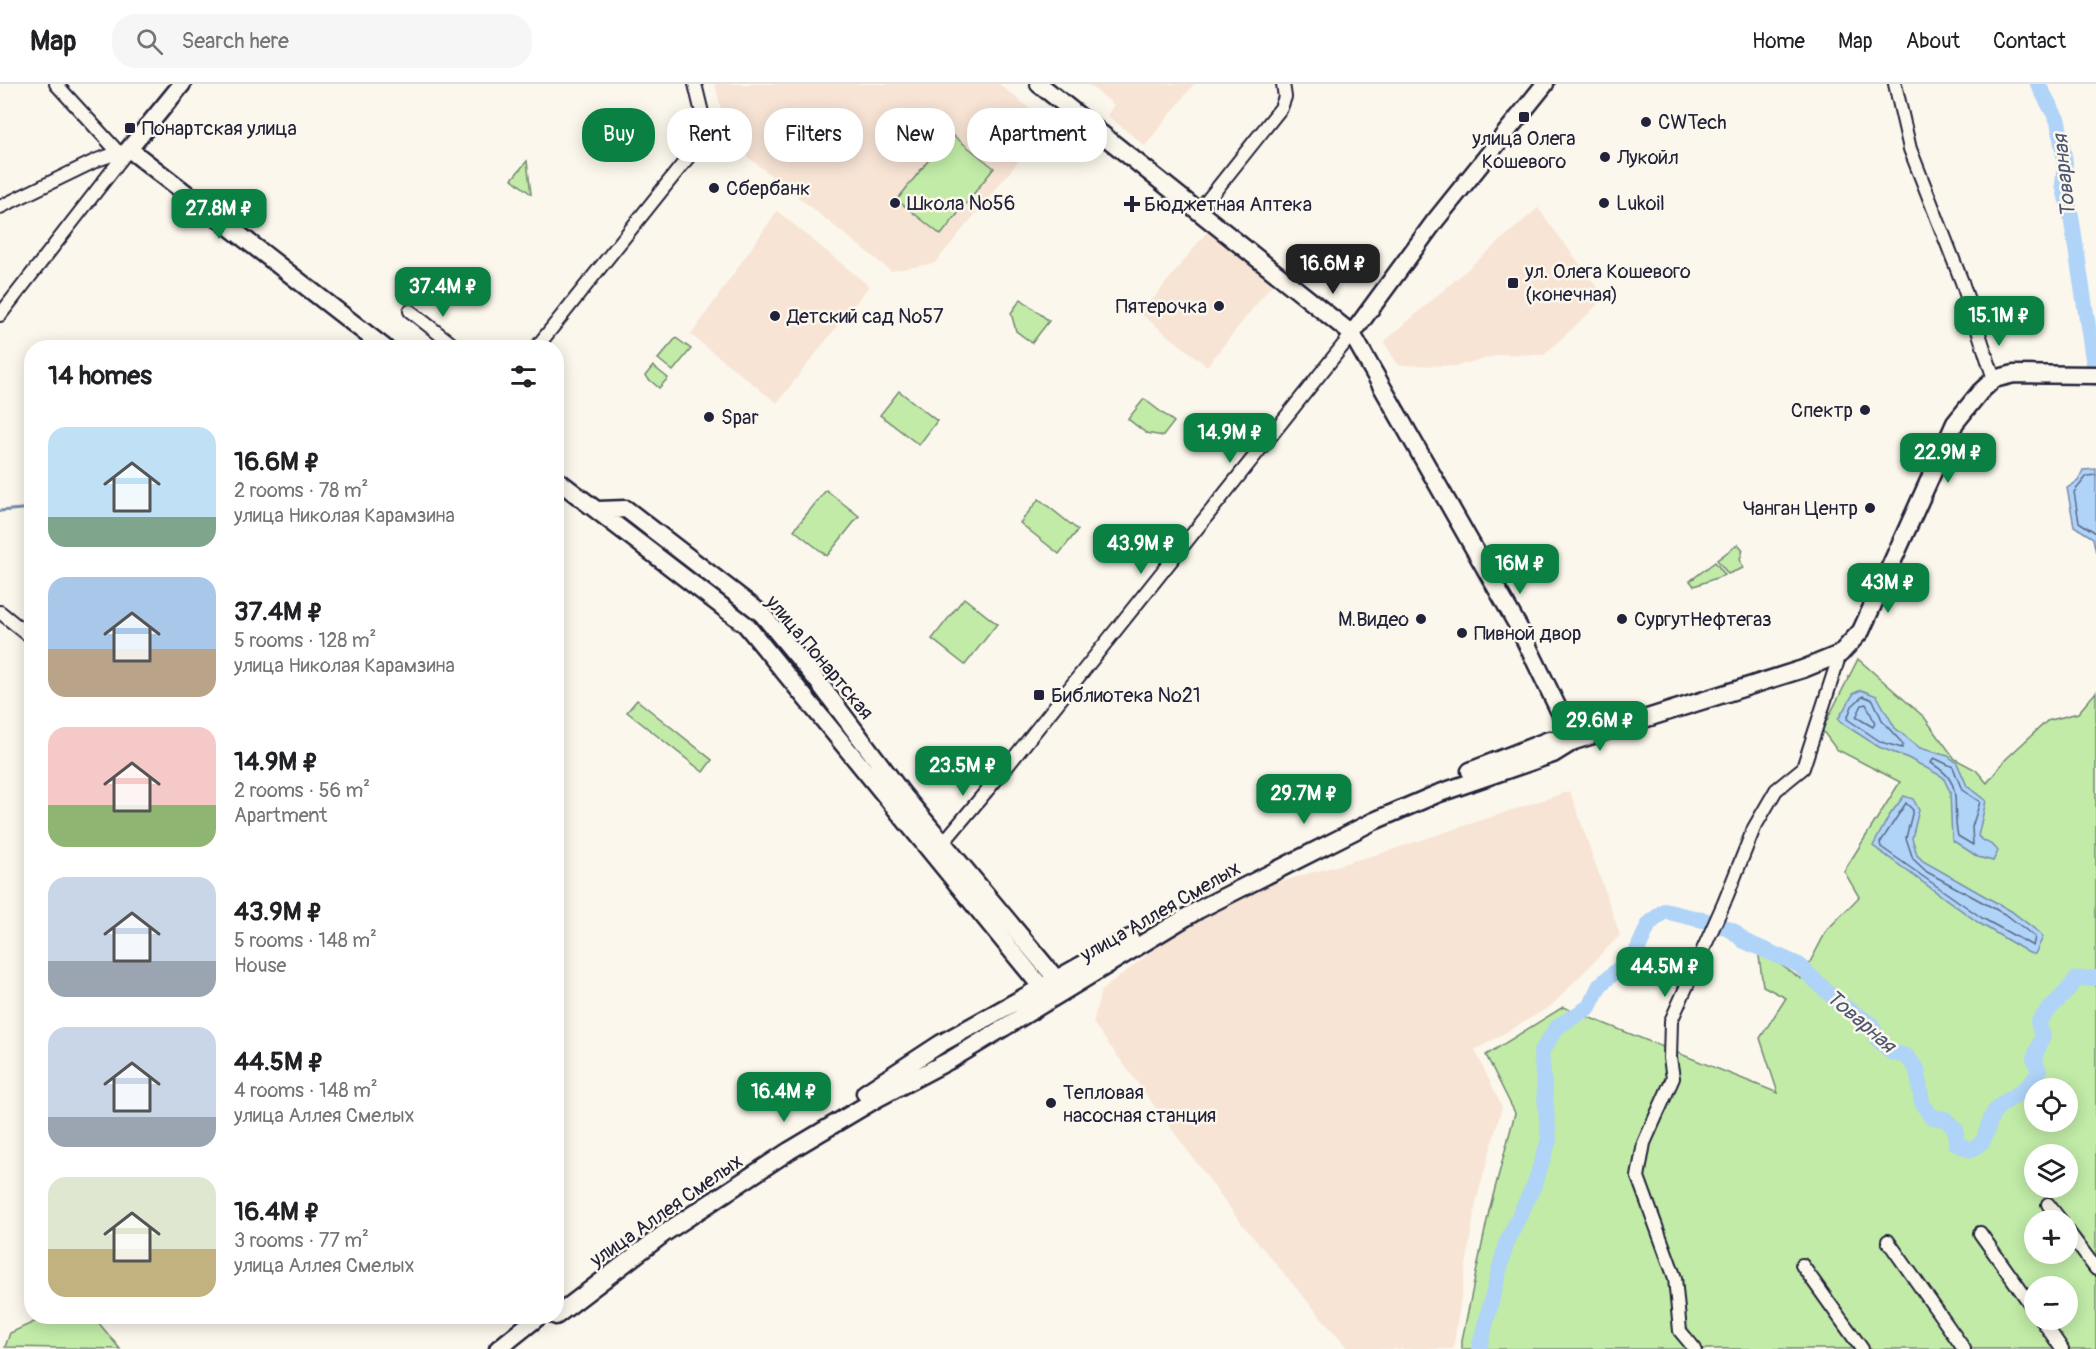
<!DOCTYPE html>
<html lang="en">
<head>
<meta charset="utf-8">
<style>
  :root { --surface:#fff; --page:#f6f6f6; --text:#202124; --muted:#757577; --line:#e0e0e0; --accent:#0b8043 }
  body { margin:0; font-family:Pangolin,sans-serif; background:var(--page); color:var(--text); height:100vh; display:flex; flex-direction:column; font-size:22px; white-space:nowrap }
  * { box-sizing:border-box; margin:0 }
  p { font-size:20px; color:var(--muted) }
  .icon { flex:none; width:33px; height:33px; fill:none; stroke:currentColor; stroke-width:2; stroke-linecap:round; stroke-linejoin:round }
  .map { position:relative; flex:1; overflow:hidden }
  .details { position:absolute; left:24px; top:256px; width:540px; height:984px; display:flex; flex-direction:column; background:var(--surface); border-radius:24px; box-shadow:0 3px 15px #0003 }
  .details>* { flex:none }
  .guide { position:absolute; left:582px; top:24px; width:570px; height:54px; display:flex; gap:12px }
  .fabs { position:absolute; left:2024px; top:994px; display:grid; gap:12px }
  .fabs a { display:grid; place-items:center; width:54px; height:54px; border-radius:50%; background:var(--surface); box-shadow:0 3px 15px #0003; font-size:30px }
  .price { position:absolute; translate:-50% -51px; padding:0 14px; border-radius:12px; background:var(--accent); color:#fff; font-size:20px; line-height:39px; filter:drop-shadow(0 2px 3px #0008) }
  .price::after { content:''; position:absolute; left:50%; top:36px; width:18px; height:14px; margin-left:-9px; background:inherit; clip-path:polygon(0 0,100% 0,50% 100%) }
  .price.on { background:#222; color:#fff }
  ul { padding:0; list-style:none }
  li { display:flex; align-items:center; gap:18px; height:150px; padding:0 24px }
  li span { display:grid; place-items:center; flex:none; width:168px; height:120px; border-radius:18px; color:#555 }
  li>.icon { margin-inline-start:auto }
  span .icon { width:72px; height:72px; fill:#fffc; stroke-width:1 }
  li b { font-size:26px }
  h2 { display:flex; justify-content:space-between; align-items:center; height:72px; padding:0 24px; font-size:26px }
  .pill { padding:0 21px; border-radius:24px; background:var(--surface); box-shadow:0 3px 15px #0003; font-size:21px; line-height:54px }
  .pill.on { background:var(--accent); color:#fff }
  header { display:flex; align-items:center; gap:36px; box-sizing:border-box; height:84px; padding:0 30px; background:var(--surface); border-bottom:2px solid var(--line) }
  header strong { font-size:28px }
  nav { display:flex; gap:33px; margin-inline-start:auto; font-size:21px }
  .search { width:420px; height:54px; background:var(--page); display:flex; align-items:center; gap:15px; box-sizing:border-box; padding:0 21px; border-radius:24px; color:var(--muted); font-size:22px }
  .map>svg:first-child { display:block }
  .built { fill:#f7e4d5 }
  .green { fill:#c1eba7; stroke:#728671; stroke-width:1.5; fill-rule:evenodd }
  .water { fill:#b0d3f8; stroke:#778cac; stroke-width:1.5 }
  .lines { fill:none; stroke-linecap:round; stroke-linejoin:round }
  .shore { stroke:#5b6987; stroke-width:1.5 }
  .stream { stroke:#778cac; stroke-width:3 }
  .river { stroke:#b0d3f8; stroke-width:16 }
  .street-casing { stroke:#22223b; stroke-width:16 }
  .secondary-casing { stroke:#22223b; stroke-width:21 }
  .street { stroke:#fbf7ec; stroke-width:12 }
  .secondary { stroke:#fbf7ec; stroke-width:16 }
  .poi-dot { fill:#22223b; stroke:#fbf7ec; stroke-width:2 }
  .labels { text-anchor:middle; stroke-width:5; stroke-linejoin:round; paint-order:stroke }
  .poi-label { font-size:20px; fill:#22223b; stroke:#fbf7ec; text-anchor:start }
  .street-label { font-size:20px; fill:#22223b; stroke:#fbf7ec }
  .water-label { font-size:21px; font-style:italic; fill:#4d5774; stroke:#fbf7ec }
</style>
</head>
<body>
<header>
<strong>Map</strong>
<div class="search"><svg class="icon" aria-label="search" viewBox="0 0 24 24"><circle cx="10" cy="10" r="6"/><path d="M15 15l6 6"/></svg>Search here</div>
<nav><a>Home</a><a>Map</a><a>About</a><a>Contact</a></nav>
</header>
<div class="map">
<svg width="2096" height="1265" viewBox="0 0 2096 1265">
  <rect width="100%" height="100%" fill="#fbf7ec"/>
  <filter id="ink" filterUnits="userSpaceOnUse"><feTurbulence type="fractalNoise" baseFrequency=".0167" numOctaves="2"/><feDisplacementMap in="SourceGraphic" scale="12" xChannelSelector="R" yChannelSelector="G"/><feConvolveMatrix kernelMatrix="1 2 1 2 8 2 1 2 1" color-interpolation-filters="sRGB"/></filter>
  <g filter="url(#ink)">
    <!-- built -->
    <path class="built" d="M 715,0 L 999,0 L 1049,40 L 935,179 L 891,187 L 729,58 Z
      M 1088,0 L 1194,0 L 1145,62 L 1107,31 L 1114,21 Z
      M 1538,124 L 1605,214 L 1544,271 L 1503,270 L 1456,282 L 1398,281 L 1384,258 Z
      M 777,127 L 869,202 L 777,319 L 691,251 Z
      M 1210,144 L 1274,198 L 1207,282 L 1141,230 Z
      M 1570,707 L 1620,851 L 1551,922 L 1475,966 L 1502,1023 L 1476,1118 L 1453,1265 L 1348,1265 L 1242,1140 L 1093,939 L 1101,907 L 1189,838 L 1268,801 L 1382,769 Z"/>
    <!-- green -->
    <path class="green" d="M 950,49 L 994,84 L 941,151 L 897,116 Z
      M 527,77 L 531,110 L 512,95 Z
      M 1021,215 L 1049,237 L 1032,259 L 1016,247 L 1011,229 Z
      M 676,254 L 691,265 L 673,287 L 658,275 Z
      M 653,282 L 668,294 L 659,304 L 645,292 Z
      M 899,307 L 937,337 L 919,361 L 880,331 Z
      M 1144,315 L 1174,338 L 1163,352 L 1146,349 L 1128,335 Z
      M 826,406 L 859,432 L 827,472 L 794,446 Z
      M 1039,415 L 1078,446 L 1059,470 L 1020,439 Z
      M 1738,460 L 1743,466 L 1740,475 L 1743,484 L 1728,490 L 1717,476 Z
      M 1715,478 L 1725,491 L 1694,502 L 1690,497 Z
      M 964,514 L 997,540 L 965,581 L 932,555 Z
      M 1858,575 L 1924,633 L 1955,675 L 1976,686 L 1987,699 L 2006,675 L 2047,637 L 2078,629 L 2096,608 L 2096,1265 L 1462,1265 L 1462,1256 L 1489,1127 L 1515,1029 L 1486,971 L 1563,923 L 1778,1009 L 1760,954 L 1786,914 L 1763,902 L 1758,865 L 1801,895 L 1827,846 L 1859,813 L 1844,787 L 1900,698 L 1836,665 L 1822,646 ZM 2034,1005 L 2067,1005 L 2067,1038 L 2034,1038 ZM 2034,1071 L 2067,1071 L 2067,1104 L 2034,1104 ZM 2034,1137 L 2067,1137 L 2067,1170 L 2034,1170 ZM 2034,1203 L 2067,1203 L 2067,1236 L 2034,1236 Z
      M 637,616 L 712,676 L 703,688 L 627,628 Z
      M 45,1233 L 94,1233 L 120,1265 L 5,1263 L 10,1249 Z"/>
    <!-- water -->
    <path class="water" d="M 2096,385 L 2096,469 L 2093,454 L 2074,442 L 2067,404 L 2078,397 L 2083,386 Z
      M 1861,606 L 1877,612 L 1895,644 L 1920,664 L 1948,672 L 1957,679 L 1967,702 L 1986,717 L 1978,752 C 1984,759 1994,759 1998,767 L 1993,777 L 1978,773 L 1952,756 L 1950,708 L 1943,693 L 1908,674 L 1879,663 L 1840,638 L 1838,635 L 1854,609 Z
      M 1904,712 L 1913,715 L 1919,726 L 1912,754 L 1917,771 L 1923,777 L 2011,827 L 2041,850 L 2043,853 L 2035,870 L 2029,869 L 1979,839 L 1873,762 L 1889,732 Z"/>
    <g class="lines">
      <!-- shore -->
      <path class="shore" d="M 2096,391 L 2087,392 L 2074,408 L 2079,438 L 2096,449
        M 1863,612 L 1873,616 L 1883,638 L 1903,660 L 1902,664 L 1881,658 L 1847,635 L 1852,622 Z
        M 1862,621 L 1866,620 L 1875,639 L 1873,643 L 1856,633 Z
        M 1934,674 L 1953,683 L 1962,706 L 1980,718 L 1972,743 L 1973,761 L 1958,752 C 1950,719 1967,700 1931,679 Z
        M 1906,719 L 1913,726 L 1906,754 L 1913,775 L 1927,788 L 2008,832 L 2035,853 L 2033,862 L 1982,834 L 1881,763 L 1880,759 Z"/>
      <!-- stream -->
      <path class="stream" d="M 0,427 L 32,424"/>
      <!-- river -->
      <path class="river" d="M 2038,0 L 2058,37 L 2065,78 L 2063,101 L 2071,132 L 2096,294
        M 1719,841 L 1733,847 L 1744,857 L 1799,881 L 1839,919 L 1872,941 L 1877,955 L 1891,968 L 1906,972 L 1917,985 L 1922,1018 L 1931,1033 L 1945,1035 L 1956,1046 L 1956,1059 L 1971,1066 C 1988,1059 1985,1046 1992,1032 C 2000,1014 2027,1012 2039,987 L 2034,974 L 2043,952 L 2038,939 C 2050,921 2064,914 2076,895 L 2096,894
        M 1479,1265 L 1506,1160 L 1535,1099 L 1549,1056 L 1541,968 L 1557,943 L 1589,923 L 1600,901 L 1635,871 L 1649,840 L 1664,827 L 1707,837"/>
      <defs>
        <path id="street" d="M 56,0 L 119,69
          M 1895,0 L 1910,65 L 1962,198 L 1994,295
          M 0,123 L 97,76 L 129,65
          M 1199,127 L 1281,24 L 1285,13 L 1283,0
          M 410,227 L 457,264
          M 0,231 L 129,65
          M 536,264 L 702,56 L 703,33 L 695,0
          M 0,528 L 32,554
          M 943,759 L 1005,685 L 1352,250
          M 2048,1120 L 2061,1137
          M 2067,1146 L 2096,1185
          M 1980,1149 L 2034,1225
          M 1888,1157 L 1964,1265
          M 1802,1181 L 1862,1265
          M 2042,1236 L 2062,1265
          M 1695,1265 L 1680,1247 L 1675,1194 L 1638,1093 L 1644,1059 L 1673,994 L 1670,974 L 1671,937 L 1724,819 L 1754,744 L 1776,706 L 1803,684 L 1840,570"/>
        <path id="secondary" d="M 182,0 L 129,65 L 385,264
          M 1039,0 L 1352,250 L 1518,542 L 1574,657
          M 1352,250 L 1435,137 L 1545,0
          M 556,395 L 746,541 L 1047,910
          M 598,426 L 626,425 L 762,530 L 816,595 L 904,712 L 1063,903
          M 1470,687 L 1549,656 L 1574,657
          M 865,1009 L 940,960 L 1130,854
          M 556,1232 L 666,1148 L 789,1067 L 878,1014 L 952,975 L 1198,826 L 1374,737 L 1437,710 L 1553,670 L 1574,657 L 1803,585 L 1840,570 L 1861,547 L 1955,339 L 1980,308 L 1994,295 L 2014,290 L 2096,291
          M 498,1265 L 538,1233"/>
      </defs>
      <!-- street casing -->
      <use href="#street" class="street-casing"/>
      <!-- secondary casing -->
      <use href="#secondary" class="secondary-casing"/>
      <!-- street -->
      <use href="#street" class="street"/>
      <!-- secondary -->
      <use href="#secondary" class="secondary"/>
    </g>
  </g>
  <!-- markers -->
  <g class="poi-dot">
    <rect x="1518" y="27" width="12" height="12" rx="3"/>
    <circle cx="1646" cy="38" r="6"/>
    <rect x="124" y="38" width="12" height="12" rx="3"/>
    <circle cx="1605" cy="73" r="6"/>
    <circle cx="714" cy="104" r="6"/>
    <circle cx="895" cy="119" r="6"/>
    <circle cx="1604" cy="119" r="6"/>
    <path d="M1129 111h6v6h6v6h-6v6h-6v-6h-6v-6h6z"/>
    <rect x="1507" y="193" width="12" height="12" rx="3"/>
    <circle cx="1219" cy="222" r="6"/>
    <circle cx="775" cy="232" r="6"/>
    <circle cx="1865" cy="326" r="6"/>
    <circle cx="709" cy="333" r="6"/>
    <circle cx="1870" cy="424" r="6"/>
    <circle cx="1421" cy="535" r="6"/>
    <circle cx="1622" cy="535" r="6"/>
    <circle cx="1462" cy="549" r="6"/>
    <rect x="1033" y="605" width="12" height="12" rx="3"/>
    <circle cx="1051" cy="1019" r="6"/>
  </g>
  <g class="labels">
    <!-- poi labels -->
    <g class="poi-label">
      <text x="1658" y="45">CWTech</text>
      <text x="142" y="51">Понартская улица</text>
      <text x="1524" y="61" text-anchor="middle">улица Олега<tspan x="1524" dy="23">Кошевого</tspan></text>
      <text x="1617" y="80">Лукойл</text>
      <text x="726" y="111">Сбербанк</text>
      <text x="907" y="126">Школа №56</text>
      <text x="1616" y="126">Lukoil</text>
      <text x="1144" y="127">Бюджетная Аптека</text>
      <text x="1525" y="194">ул. Олега Кошевого<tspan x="1525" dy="23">(конечная)</tspan></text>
      <text x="1207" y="229" text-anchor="end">Пятерочка</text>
      <text x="787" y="239">Детский сад №57</text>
      <text x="1853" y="333" text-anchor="end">Спектр</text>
      <text x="721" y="340">Spar</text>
      <text x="1858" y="431" text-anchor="end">Чанган Центр</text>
      <text x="1409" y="542" text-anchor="end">M.Видео</text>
      <text x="1634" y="542">СургутНефтегаз</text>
      <text x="1474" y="556">Пивной двор</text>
      <text x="1051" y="618">Библиотека №21</text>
      <text x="1063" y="1015">Тепловая<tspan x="1063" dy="23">насосная станция</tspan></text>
    </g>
    <!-- street labels -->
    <g class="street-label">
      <text transform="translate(820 573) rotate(50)" y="7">улица Понартская</text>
      <text transform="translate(1160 827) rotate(-30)" y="7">улица Аллея Смелых</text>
      <text transform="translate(666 1126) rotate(-35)" y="7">улица Аллея Смелых</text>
    </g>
    <!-- water labels -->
    <g class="water-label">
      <text transform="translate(2064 92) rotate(-96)" y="7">Товарная</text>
      <text transform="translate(1861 937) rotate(41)" y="7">Товарная</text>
    </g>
  </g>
</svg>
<div class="fabs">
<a><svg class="icon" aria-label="locate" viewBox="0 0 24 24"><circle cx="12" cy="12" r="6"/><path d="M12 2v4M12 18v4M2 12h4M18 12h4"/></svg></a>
<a><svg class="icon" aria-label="layers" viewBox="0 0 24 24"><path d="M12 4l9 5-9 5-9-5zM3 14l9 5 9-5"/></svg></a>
<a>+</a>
<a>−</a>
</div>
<b class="price" style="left:219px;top:156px">27.8M ₽</b>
<b class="price on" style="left:1333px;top:211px">16.6M ₽</b>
<b class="price" style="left:443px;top:234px">37.4M ₽</b>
<b class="price" style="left:1999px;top:263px">15.1M ₽</b>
<b class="price" style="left:1230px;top:380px">14.9M ₽</b>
<b class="price" style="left:1948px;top:400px">22.9M ₽</b>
<b class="price" style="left:1141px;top:491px">43.9M ₽</b>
<b class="price" style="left:1520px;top:511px">16M ₽</b>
<b class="price" style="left:1888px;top:530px">43M ₽</b>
<b class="price" style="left:1600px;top:668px">29.6M ₽</b>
<b class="price" style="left:963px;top:713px">23.5M ₽</b>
<b class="price" style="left:1304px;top:741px">29.7M ₽</b>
<b class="price" style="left:1665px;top:914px">44.5M ₽</b>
<b class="price" style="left:784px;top:1039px">16.4M ₽</b>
<div class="guide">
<a class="pill on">Buy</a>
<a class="pill">Rent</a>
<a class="pill">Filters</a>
<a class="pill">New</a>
<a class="pill">Apartment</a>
</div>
<section class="details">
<h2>14 homes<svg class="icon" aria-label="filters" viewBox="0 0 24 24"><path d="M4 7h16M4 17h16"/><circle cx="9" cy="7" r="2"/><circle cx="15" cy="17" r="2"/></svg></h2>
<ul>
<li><span style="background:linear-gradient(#bfe0f5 75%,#7fa58c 0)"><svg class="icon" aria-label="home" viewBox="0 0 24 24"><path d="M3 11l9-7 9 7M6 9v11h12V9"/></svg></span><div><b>16.6M ₽</b><p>2 rooms · 78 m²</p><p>улица Николая Карамзина</p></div></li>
<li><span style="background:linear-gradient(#a9c7e8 60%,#b9a48a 0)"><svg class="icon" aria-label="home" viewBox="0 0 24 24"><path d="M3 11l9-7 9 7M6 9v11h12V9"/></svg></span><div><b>37.4M ₽</b><p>5 rooms · 128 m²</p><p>улица Николая Карамзина</p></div></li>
<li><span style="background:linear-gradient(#f6c9c9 65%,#8fb573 0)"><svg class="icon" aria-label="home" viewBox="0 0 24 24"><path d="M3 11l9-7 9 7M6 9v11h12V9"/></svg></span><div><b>14.9M ₽</b><p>2 rooms · 56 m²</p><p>Apartment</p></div></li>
<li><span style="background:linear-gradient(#c9d6e8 70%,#9aa5b1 0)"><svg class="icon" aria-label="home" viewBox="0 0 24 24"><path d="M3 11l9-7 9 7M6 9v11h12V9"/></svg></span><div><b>43.9M ₽</b><p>5 rooms · 148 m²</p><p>House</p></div></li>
<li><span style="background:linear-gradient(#c9d6e8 75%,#9aa5b1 0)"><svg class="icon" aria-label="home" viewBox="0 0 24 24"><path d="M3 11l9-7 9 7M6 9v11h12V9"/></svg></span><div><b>44.5M ₽</b><p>4 rooms · 148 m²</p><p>улица Аллея Смелых</p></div></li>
<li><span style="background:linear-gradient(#dfe7d0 60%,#c2b280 0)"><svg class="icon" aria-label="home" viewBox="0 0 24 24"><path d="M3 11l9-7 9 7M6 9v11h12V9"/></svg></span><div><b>16.4M ₽</b><p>3 rooms · 77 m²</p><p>улица Аллея Смелых</p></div></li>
</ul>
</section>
</div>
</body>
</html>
